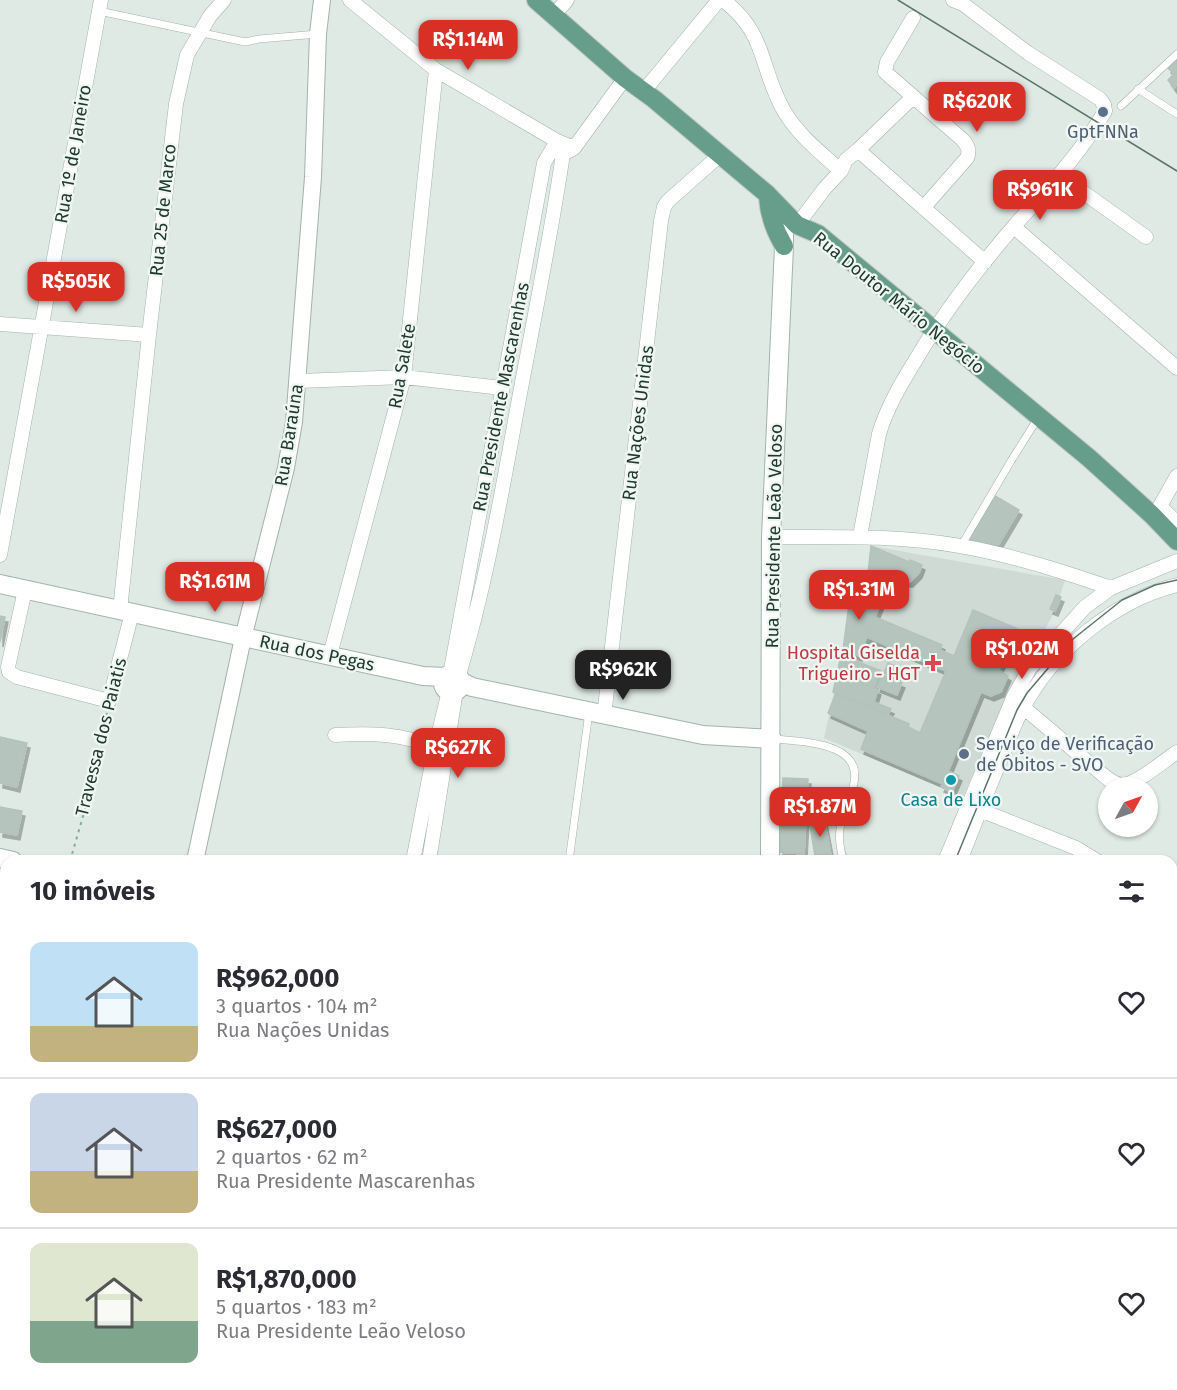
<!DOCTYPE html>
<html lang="pt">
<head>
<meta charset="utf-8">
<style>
  :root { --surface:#fff; --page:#f7f7f7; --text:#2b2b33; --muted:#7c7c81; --line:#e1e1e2; --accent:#d93025 }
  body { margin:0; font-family:"Fira Sans",sans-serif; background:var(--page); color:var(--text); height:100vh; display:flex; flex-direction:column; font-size:22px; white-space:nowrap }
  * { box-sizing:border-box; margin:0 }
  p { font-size:20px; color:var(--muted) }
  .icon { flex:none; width:33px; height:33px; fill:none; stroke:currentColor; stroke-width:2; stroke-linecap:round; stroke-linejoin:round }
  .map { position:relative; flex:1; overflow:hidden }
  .details { position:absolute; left:0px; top:855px; width:1178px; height:536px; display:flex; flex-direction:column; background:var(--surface); border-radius:18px 18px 0 0; box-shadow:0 2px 4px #0004 }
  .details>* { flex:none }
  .needle { width:39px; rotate:50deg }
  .buttons { position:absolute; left:1098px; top:777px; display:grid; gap:12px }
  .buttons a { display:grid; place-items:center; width:60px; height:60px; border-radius:50%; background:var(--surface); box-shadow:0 2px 4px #0004; font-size:30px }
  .price { position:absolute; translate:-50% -51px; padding:0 14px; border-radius:12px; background:var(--accent); color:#fff; font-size:20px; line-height:39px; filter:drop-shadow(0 2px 3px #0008) }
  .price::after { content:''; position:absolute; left:50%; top:36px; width:18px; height:14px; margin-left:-9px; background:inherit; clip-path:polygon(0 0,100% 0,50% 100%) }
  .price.active { background:#222; color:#fff }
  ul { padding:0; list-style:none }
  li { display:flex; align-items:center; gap:18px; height:150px; padding:0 30px }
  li+li { border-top:2px solid var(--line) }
  li span { display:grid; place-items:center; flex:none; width:168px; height:120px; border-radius:12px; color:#555 }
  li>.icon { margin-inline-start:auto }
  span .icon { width:72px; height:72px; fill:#fffc; stroke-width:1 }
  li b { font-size:26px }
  h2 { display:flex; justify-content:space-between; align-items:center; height:72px; padding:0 30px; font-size:26px }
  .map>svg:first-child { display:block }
  .built { fill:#cedad3 }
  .building { fill:#b5c5bd; stroke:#b3c3bb; stroke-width:1.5; filter:url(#shadow) }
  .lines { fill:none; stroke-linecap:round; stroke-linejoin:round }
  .service-casing { stroke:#a3b2ab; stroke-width:8 }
  .minor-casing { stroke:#a3b2ab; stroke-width:15 }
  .tertiary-casing { stroke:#a3b2ab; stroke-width:18 }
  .secondary-casing { stroke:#9fb5ac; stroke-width:20 }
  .primary-casing { stroke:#bcc4c1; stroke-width:20 }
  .path { stroke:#81ad9b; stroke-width:2; stroke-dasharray:3 4.5; stroke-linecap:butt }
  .service { stroke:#fff; stroke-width:7 }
  .minor { stroke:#fff; stroke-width:14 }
  .tertiary { stroke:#fff; stroke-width:16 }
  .secondary { stroke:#fff; stroke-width:18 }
  .primary { stroke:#669e8b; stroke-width:18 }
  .tram { stroke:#5b756c; stroke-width:1.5 }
  .service-dot { fill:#5c6f8a; stroke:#f0f7f3; stroke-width:2 }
  .health-dot { fill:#e0444e; stroke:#f0f7f3; stroke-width:2 }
  .culture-dot { fill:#0f9aa8; stroke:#f0f7f3; stroke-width:2 }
  .labels { text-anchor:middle; stroke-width:4.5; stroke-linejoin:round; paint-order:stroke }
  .service-label { font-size:18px; fill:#4e5e75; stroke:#f0f7f3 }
  .street-label { font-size:18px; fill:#213a31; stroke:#f0f7f3 }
  .health-label { font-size:18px; fill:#be3a42; stroke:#f0f7f3; text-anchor:end }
  .culture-label { font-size:18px; fill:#0d838f; stroke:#f0f7f3 }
</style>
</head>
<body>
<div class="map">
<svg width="1177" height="1390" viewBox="0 0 1177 1390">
  <defs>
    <filter id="shadow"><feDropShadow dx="3" dy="5" stdDeviation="0" flood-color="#0004"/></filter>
  </defs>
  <rect width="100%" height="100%" fill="#e0eae5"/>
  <!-- built -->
  <path class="built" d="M 871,546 L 1065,580 L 1055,611 L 997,718 L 963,797 L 824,738 L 843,650 L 853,571 L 868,573 Z"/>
  <!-- building -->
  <path class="building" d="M 1177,59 L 1177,85 L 1174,88 L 1168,80 L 1174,74 L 1168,68 Z
    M 995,496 L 1019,510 L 994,552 L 966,544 Z
    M 871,546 L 909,562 L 910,560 L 922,565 L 919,573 L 910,582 L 901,582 L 899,587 L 868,574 Z
    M 851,589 L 881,603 L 859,656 L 843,650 Z
    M 1056,595 L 1061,597 L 1055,611 L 1050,609 Z
    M 973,610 L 1018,629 L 1024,637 L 1015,658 L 1006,654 L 999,670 L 1008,676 L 1001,692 L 991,696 L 981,692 L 943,784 L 861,749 L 868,731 L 828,713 L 836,693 L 909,724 L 908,727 L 920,733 L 946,671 L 867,637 L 875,617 L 942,645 L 940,650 L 954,656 Z
    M 0,616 L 5,617 L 0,642 Z
    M 841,655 L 881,671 L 874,688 L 837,674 Z
    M 888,663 L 900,668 L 896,678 L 884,673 Z
    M 837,674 L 878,690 L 874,702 L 891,709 L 888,715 L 833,692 Z
    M 882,675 L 902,683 L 897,695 L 877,687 Z
    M 0,737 L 27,743 L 17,787 L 0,783 Z
    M 948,771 L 959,776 L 952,792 L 941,787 Z
    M 783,778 L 808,779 L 804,854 L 780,852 Z
    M 0,807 L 22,811 L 17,835 L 0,832 Z
    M 823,814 L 832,861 L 816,861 L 808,816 Z
    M 798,856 L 812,857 L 812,861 L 797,861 Z"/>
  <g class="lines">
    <defs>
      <path id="service" d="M 99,11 L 245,42 L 259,39 L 318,34
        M 1138,89 L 1177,114
        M 1121,106 L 1177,54
        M 961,546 L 1011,461 L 1038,418
        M 774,739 C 804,742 869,742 852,790 C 846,807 837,826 840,844 C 841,851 841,856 846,861
        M 569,861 L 589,712"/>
      <path id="minor" d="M 350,0 L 436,70 L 557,141 L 561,150
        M 723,0 C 768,34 759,68 784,111 C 798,135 821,153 841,171
        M 554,15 L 567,0
        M 913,18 L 887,62 L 885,72 L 964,141 C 968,147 970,151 967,158 L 924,207
        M 643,92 L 719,0
        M 858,150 L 985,262
        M 567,152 L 574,148 L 625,78
        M 1059,175 L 1146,237
        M 797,225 L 825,188 L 841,171 L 846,160 L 858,150 L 913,97
        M 1014,227 L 1177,368
        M 0,324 L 149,335
        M 299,381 L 404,377 L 502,388
        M 1177,476 L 1160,506 L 1177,523
        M 860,536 L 879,434 C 887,407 901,384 915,361 C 944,312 978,268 1015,225 C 1047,189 1081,153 1105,111 L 1104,105 L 1100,99 L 1028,53 L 963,4 L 953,0
        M 771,537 C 835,537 898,535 960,546 C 1012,555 1061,571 1111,588
        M 0,555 L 101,0
        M 25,590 L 8,667 L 9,672 L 17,677 L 109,701 L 132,613
        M 120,610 L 149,335 L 176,104 L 187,55 L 210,16 L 224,0
        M 330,655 L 404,377 L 436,70
        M 450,675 L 544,163 L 557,141 L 574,148
        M 458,678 C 484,592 500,503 516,415 C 532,328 550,242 563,154
        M 1023,707 L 1102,774 C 1108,779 1115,785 1123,785 C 1137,784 1165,760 1177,752
        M 604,716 L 661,221 L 664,207 L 668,201 L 720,155
        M 335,735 C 369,733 403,733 435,748
        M 980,810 L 1076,848 L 1097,861
        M 413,861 L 435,748 L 449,691
        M 429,861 L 455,697
        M 945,861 L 1014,696 L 1030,668 L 1085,607 L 1111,588 L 1177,561
        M 960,861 C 974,825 988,790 1003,754 C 1009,739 1015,722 1023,708 C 1053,651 1115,600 1177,585
        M 1172,1082 L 1177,1083
        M 1172,1103 L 1177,1104
        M 0,1328 L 6,1329
        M 278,1384 L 306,1390
        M 327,1390 L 328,1384
        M 578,1390 L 578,1384
        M 1130,1390 L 1131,1384"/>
      <path id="tertiary" d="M 195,861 L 243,638 L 286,468 L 294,422 L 313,177 L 318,34 L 322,0
        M 0,1081 L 6,1082
        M 92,1390 L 93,1384"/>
      <path id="secondary" d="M 0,584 L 423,676 L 446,677
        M443 683a9 9 0 1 1 18 0a9 9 0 1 1-18 0Z
        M 460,681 L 472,687 L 703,735 L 772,739
        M 0,858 L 13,861
        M 770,861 L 771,537 L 784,246 L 784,213
        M 1172,1334 L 1177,1335
        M 697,1390 L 698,1384"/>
      <path id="primary" d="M 536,0 L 625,78 L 654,99 L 767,194 L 797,225 L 818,234 L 1089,458 L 1152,515 L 1177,541
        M 768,197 C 769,215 775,231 784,246"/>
    </defs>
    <!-- service casing -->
    <use href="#service" class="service-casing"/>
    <!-- minor casing -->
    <use href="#minor" class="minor-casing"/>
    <!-- tertiary casing -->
    <use href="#tertiary" class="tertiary-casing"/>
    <!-- secondary casing -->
    <use href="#secondary" class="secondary-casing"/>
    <!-- primary casing -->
    <use href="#primary" class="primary-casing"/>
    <!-- path -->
    <path class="path" d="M 70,861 L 95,775 L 107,713
      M 358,1390 L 360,1384"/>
    <!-- service -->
    <use href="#service" class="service"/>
    <!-- minor -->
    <use href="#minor" class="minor"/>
    <!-- tertiary -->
    <use href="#tertiary" class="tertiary"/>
    <!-- secondary -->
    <use href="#secondary" class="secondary"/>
    <!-- primary -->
    <use href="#primary" class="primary"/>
    <!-- tram -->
    <path class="tram" d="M 898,0 L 1177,171
      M 955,861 L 1017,710 L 1027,693 L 1073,639 L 1122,600 L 1155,585 L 1177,580
      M 344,1390 L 346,1384"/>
  </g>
  <!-- markers -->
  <g class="service-dot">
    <circle cx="1103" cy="112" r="6"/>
    <circle cx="964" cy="754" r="6"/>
  </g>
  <path class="health-dot" d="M930 654h6v6h6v6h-6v6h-6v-6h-6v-6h6z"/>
  <circle class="culture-dot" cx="951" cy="780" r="6"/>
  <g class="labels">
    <!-- service labels -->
    <g class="service-label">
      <text x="1103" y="138">GptFNNa</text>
      <text x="976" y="750" text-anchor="start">Serviço de Verificação<tspan x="976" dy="21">de Óbitos - SVO</tspan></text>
    </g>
    <!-- street labels -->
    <g class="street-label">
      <text transform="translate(73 154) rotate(-80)" y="6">Rua 1º de Janeiro</text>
      <text transform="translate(163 210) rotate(-84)" y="6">Rua 25 de Marco</text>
      <text transform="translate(899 303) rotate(39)" y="6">Rua Doutor Mário Negócio</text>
      <text transform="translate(402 366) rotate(-80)" y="6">Rua Salete</text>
      <text transform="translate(501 397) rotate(-79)" y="6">Rua Presidente Mascarenhas</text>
      <text transform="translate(638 423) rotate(-83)" y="6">Rua Nações Unidas</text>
      <text transform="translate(289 435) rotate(-81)" y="6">Rua Baraúna</text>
      <text transform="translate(774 536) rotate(-89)" y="6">Rua Presidente Leão Veloso</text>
      <text transform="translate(317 653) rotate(12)" y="6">Rua dos Pegas</text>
      <text transform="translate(101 737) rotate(-76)" y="6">Travessa dos Paiatis</text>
    </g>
    <!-- health labels -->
    <g class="health-label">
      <text x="920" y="659">Hospital Giselda<tspan x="920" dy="21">Trigueiro - HGT</tspan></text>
    </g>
    <!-- culture labels -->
    <g class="culture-label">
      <text x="951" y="806">Casa de Lixo</text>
    </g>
  </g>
</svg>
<div class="buttons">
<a><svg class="needle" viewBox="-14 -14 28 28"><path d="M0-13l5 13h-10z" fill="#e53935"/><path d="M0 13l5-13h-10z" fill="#7c7c81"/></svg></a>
</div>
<b class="price" style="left:468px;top:71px">R$1.14M</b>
<b class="price" style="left:977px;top:133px">R$620K</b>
<b class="price" style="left:1040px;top:221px">R$961K</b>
<b class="price" style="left:76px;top:313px">R$505K</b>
<b class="price" style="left:215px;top:613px">R$1.61M</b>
<b class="price" style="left:859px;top:621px">R$1.31M</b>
<b class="price" style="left:1022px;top:680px">R$1.02M</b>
<b class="price active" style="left:623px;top:701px">R$962K</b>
<b class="price" style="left:458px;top:779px">R$627K</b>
<b class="price" style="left:820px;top:838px">R$1.87M</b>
<section class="details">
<h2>10 imóveis<svg class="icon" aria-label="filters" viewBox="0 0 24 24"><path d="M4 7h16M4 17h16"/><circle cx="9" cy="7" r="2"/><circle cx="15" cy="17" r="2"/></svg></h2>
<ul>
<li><span style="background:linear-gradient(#bfe0f5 70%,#c2b280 0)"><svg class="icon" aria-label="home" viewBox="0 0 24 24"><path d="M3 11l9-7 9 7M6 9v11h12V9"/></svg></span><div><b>R$962,000</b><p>3 quartos · 104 m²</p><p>Rua Nações Unidas</p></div><svg class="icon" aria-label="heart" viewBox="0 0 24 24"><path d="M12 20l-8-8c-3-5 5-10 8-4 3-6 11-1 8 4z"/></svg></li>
<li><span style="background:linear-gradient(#c9d6e8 65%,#c2b280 0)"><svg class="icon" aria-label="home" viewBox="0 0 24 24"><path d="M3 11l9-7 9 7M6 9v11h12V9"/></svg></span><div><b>R$627,000</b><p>2 quartos · 62 m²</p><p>Rua Presidente Mascarenhas</p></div><svg class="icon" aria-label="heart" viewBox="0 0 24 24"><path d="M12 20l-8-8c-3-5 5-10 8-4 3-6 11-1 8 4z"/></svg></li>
<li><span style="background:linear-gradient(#dfe7d0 65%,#7fa58c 0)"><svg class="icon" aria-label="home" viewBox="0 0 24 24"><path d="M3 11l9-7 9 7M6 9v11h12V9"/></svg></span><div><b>R$1,870,000</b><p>5 quartos · 183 m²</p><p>Rua Presidente Leão Veloso</p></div><svg class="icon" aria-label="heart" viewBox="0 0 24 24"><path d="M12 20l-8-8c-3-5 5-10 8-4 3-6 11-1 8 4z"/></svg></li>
</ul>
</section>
</div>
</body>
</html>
